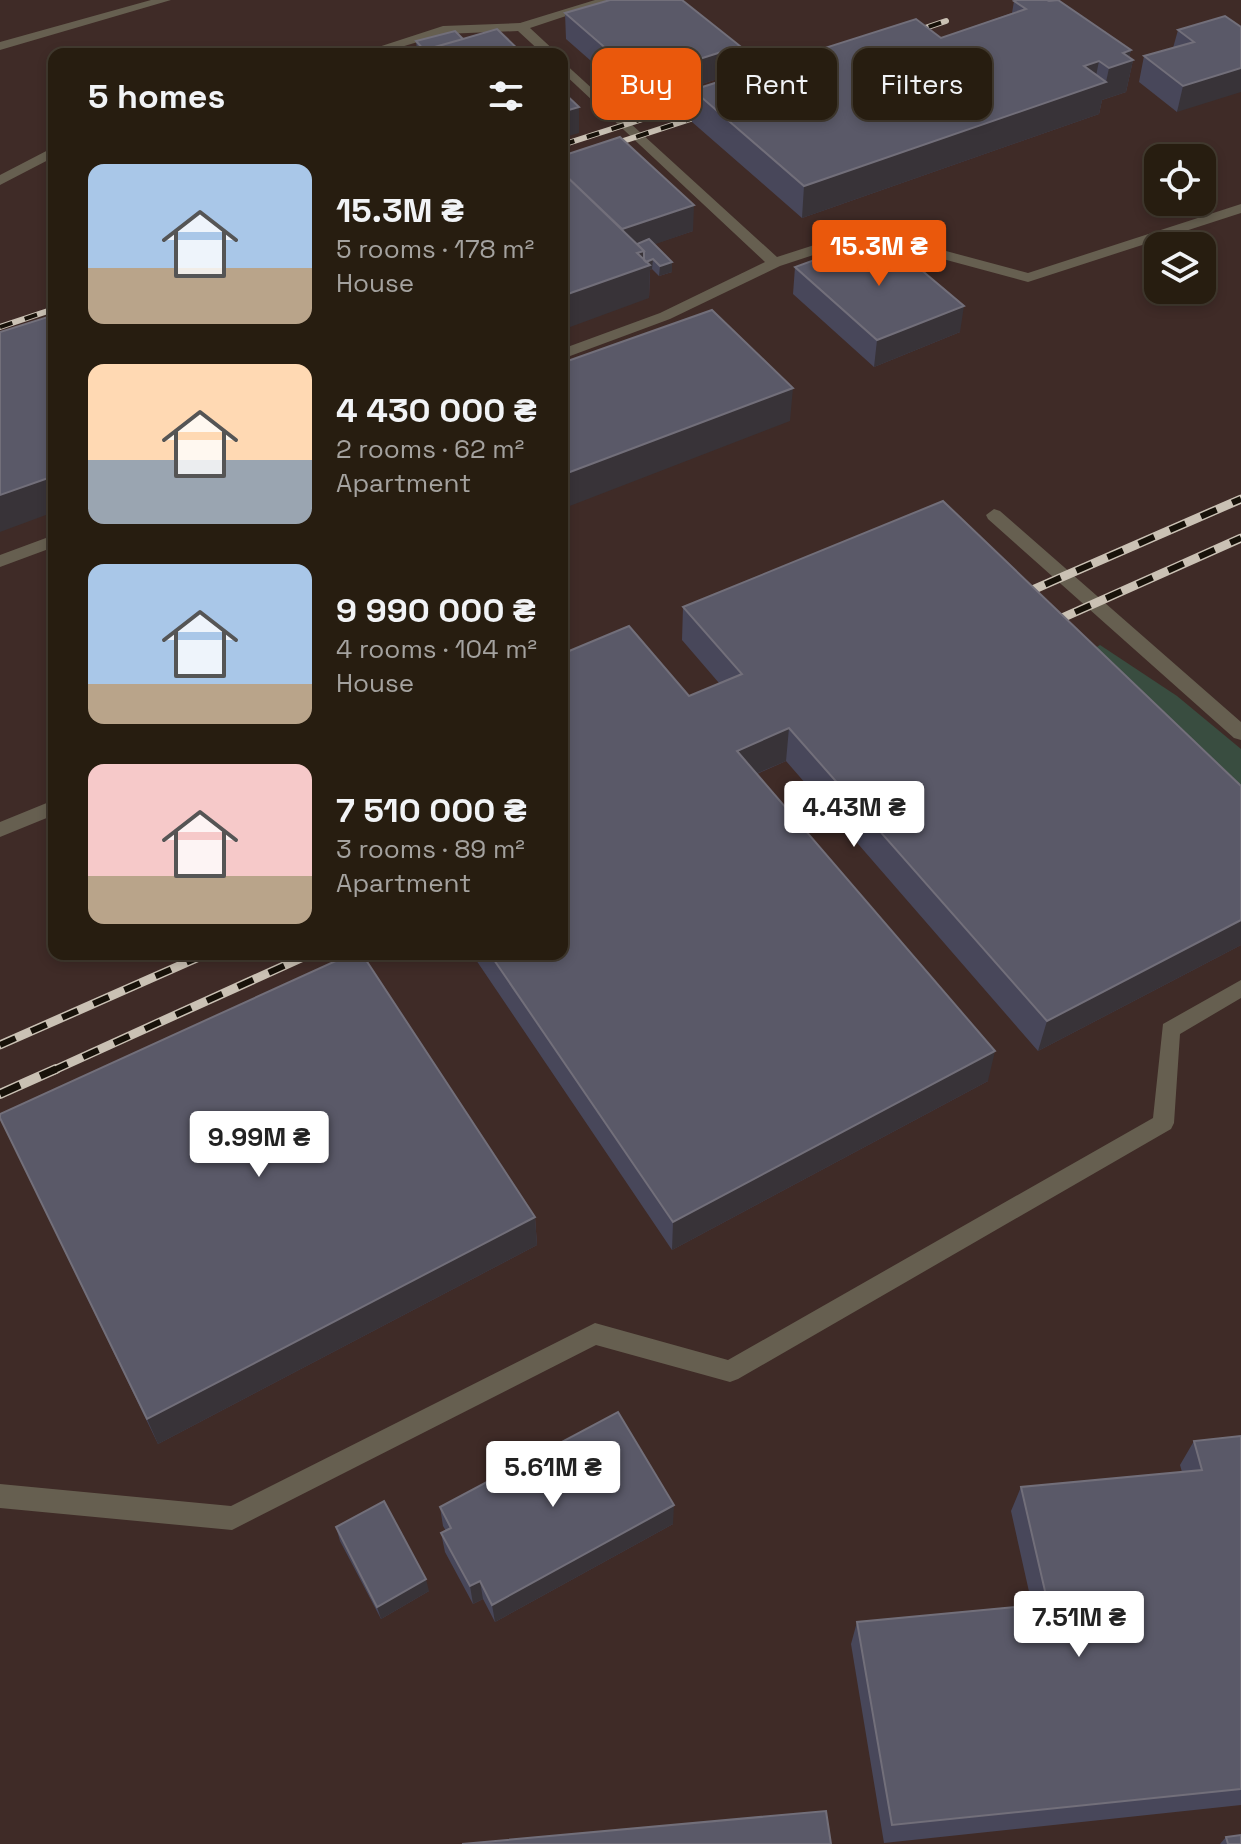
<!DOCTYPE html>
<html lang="en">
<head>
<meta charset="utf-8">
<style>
  :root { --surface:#271d10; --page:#2f2619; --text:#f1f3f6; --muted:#a4a29f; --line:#433b30; --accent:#ea580c }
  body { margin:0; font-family:"Space Grotesk",sans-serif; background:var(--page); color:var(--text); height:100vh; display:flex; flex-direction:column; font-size:30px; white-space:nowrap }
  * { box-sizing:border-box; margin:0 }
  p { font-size:26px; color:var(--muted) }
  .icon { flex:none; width:44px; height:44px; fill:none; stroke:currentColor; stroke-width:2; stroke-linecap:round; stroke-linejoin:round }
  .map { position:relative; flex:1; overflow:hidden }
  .sheet { position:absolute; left:48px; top:48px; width:520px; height:912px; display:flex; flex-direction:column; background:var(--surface); border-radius:16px; box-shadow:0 4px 12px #0003,0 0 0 2px var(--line) }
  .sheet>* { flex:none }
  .top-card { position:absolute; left:592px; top:48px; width:528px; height:72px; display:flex; gap:16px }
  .fabs { position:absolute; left:1144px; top:144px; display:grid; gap:16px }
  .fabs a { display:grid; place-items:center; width:72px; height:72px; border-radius:16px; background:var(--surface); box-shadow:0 4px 12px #0003,0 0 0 2px var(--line); font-size:40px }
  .price { position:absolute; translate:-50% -68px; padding:0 18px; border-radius:8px; background:#fff; color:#222; font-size:26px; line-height:52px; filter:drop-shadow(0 2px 4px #0008) }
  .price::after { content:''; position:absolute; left:50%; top:48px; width:24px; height:18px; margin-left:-12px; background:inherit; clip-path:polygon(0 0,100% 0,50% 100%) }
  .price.current { background:var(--accent); color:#fff }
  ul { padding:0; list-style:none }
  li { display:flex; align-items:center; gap:24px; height:200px; padding:0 40px }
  li span { display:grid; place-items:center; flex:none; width:224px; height:160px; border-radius:16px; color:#555 }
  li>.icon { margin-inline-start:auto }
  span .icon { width:96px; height:96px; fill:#fffc; stroke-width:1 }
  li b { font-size:34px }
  h2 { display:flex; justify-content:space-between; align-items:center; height:96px; padding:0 40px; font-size:34px }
  .tag { padding:0 28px; border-radius:16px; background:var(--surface); box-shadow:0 4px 12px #0003,0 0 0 2px var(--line); font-size:28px; line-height:72px }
  .tag.current { background:var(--accent); color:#fff }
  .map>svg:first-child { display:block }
  .industrial { fill:#3f2b27; fill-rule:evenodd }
  .green { fill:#394d40 }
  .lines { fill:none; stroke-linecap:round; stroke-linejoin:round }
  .lane { fill:#665f50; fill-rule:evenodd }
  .rail-far2-casing { stroke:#cac1b4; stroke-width:6 }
  .rail-far1-casing { stroke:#cac1b4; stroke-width:9 }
  .rail-casing { stroke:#cac1b4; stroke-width:10 }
  .rail-far2 { stroke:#171109; stroke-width:4; stroke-dasharray:13; stroke-linecap:butt }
  .rail-far1 { stroke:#171109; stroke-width:6; stroke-dasharray:17; stroke-linecap:butt }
  .rail { stroke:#171109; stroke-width:7; stroke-dasharray:22; stroke-linecap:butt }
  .wall { fill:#48475a }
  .shaded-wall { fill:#383338 }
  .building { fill:#5a5968; stroke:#726f7a; stroke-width:2 }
</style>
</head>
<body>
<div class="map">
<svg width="1241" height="1844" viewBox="0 0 1241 1844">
  <rect width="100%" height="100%" fill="#342715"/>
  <!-- industrial -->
  <path class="industrial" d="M 0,0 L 1241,0 L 1241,1844 L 0,1844 ZM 54,54 L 562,54 L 562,954 L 54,954 ZM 1158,158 L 1202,158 L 1202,202 L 1158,202 ZM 1158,246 L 1202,246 L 1202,290 L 1158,290 Z"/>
  <!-- green -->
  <path class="green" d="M 1100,645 L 1177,696 L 1241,749 L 1241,848 L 1078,659 Z"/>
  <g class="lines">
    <!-- lane -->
    <path class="lane" d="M 151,0 L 171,0 L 0,50 L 0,42 Z
      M 595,0 L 614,0 L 530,28 L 558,54 L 543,54 L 518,31 L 444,34 L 378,54 L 357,54 L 443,26 L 520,23 Z
      M 562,61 L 777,257 L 864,229 L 1028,273 L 1241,204 L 1241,213 L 1028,282 L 865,238 L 780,266 L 670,319 L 562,359 L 562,349 L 660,313 L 765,262 L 562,72 Z
      M 54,147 L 54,157 L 0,185 L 0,175 Z
      M 994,509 L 1000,511 L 1241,722 L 1241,740 L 1234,738 L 988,519 L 986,515 Z
      M 54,535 L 54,547 L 0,567 L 0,555 Z
      M 54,800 L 54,815 L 0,837 L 0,822 Z
      M 1241,980 L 1241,998 L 1180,1034 L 1174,1123 L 1171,1129 L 738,1379 L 730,1382 L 596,1345 L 232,1530 L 0,1508 L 0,1484 L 231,1506 L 595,1323 L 728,1360 L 1153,1118 L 1163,1024 Z"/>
    <defs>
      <path id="rail-far2" d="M 904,35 L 946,21
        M 562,145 L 714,96
        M 562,161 L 712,112
        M 0,327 L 54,309"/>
      <path id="rail-far1" d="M 1014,598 L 1241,499
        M 1044,626 L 1241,538
        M 0,1045 L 206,954
        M 52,1071 L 310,954"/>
      <path id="rail" d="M 0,1094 L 56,1069"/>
    </defs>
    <!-- rail-far2 casing -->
    <use href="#rail-far2" class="rail-far2-casing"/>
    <!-- rail-far1 casing -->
    <use href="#rail-far1" class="rail-far1-casing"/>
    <!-- rail casing -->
    <use href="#rail" class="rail-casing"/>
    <!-- rail-far2 -->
    <use href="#rail-far2" class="rail-far2"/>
    <!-- rail-far1 -->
    <use href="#rail-far1" class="rail-far1"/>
    <!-- rail -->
    <use href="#rail" class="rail"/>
  </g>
  <!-- wall -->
  <path class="wall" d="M 1014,1 L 1131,50 L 1129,57 L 1133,60 L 1126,92 L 1102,100 L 1099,114 L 802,218 L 692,122 L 693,90 L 941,38 L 1012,13 Z
    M 565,13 L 739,72 L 640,104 L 566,39 Z
    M 1225,16 L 1177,112 L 1139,82 L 1144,56 L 1173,48 L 1178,30 Z
    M 463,39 L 418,52 L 417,50 L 416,41 Z
    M 562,156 L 693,231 L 654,244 L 672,262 L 672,272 L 659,276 L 652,269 L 650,270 L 649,298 Z
    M 795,267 L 960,332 L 874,367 L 793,294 Z
    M 683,607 L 1241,786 L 1241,945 L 1038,1051 L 786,761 L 757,774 L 988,1081 L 672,1250 L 472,954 L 562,954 L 689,696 L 719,683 L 682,640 Z
    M 0,1118 L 535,1217 L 537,1245 L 158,1444 Z
    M 1241,1436 L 1241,1805 L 884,1843 L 851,1644 L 857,1622 L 1032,1605 L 1011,1511 L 1021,1487 L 1182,1472 L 1180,1465 L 1194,1441 Z
    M 440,1507 L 673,1524 L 495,1622 L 483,1599 L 473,1604 L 445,1552 L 441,1533 L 446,1531 L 443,1526 Z
    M 336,1527 L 429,1591 L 381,1619 L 340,1541 Z
    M 1226,1837 L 1241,1844 L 1220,1844 Z"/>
  <!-- shaded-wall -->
  <path class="shaded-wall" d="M 740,46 L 739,72 L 640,104 L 640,78 Z
    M 1131,50 L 1128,61 L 1133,60 L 1126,92 L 1102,100 L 1099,114 L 802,218 L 804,186 L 1084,66 L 1099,61 L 1094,86 L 1106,82 L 1109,68 L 1123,53 Z
    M 1241,68 L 1241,92 L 1177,112 L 1183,86 Z
    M 579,107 L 579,133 L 562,138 L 562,112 Z
    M 694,205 L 693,231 L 627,254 L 621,229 Z
    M 644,251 L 653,259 L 652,269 L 650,270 L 649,298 L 562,330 L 562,296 L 637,253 Z
    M 672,262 L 672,272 L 659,276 L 660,266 Z
    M 964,306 L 960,332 L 874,367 L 877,340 Z
    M 793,388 L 790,421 L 562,509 L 562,475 Z
    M 54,476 L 54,512 L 0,532 L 0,495 Z
    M 789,728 L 786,761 L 735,783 L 737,751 Z
    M 1241,920 L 1241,945 L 1038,1051 L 1047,1021 Z
    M 995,1051 L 988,1081 L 672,1250 L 673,1222 Z
    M 535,1217 L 537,1245 L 158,1444 L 147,1419 Z
    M 674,1505 L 673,1524 L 495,1622 L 492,1605 Z
    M 426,1579 L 429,1591 L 381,1619 L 377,1607 Z
    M 480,1581 L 483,1599 L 473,1604 L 470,1586 Z"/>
  <!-- building -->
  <path class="building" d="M 610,0 L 682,0 L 740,46 L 640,78 L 565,13 Z
    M 1017,0 L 1047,0 L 1049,1 L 1058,0 L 1131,50 L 1123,53 L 1133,60 L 1109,68 L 1099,61 L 1084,66 L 1106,82 L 804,186 L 693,90 L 916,19 L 941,38 L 1026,9 L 1014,1 Z
    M 1225,16 L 1241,27 L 1241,68 L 1183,86 L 1144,56 L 1194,42 L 1178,30 Z
    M 497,29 L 523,54 L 411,54 Z
    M 455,31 L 463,39 L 424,50 L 416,41 Z
    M 562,91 L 579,107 L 562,112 Z
    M 620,137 L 694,205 L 622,229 L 562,172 L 562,156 Z
    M 562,172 L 644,251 L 637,253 L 650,265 L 562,296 Z
    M 881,236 L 964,306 L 877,340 L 795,267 Z
    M 649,239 L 672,262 L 660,266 L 653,259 L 646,262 L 644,260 L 644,251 L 637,244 Z
    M 712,310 L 793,388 L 562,475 L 562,363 Z
    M 54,315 L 54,476 L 0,495 L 0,332 Z
    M 943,501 L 1241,786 L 1241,920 L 1047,1021 L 789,728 L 737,751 L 995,1051 L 673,1222 L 490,954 L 562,954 L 562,654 L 629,626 L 689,696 L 742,674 L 683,607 Z
    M 351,954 L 362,954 L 535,1217 L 147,1419 L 0,1118 L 0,1114 Z
    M 618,1412 L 674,1505 L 492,1605 L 480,1581 L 470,1586 L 441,1533 L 451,1528 L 440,1507 Z
    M 1241,1436 L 1241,1789 L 892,1825 L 857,1622 L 1048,1604 L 1021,1487 L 1202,1470 L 1194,1441 Z
    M 384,1501 L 426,1579 L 377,1607 L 336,1527 Z
    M 826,1811 L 831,1844 L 462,1844 Z
    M 1241,1835 L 1241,1844 L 1228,1844 L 1226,1837 Z"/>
</svg>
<div class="fabs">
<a><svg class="icon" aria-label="locate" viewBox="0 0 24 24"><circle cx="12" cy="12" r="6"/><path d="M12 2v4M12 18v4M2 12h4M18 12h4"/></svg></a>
<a><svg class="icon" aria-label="layers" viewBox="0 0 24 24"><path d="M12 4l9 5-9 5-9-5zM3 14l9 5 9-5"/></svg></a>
</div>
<b class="price current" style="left:879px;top:288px">15.3M ₴</b>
<b class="price" style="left:854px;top:849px">4.43M ₴</b>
<b class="price" style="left:259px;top:1179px">9.99M ₴</b>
<b class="price" style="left:553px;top:1509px">5.61M ₴</b>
<b class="price" style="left:1079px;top:1659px">7.51M ₴</b>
<div class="top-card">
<a class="tag current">Buy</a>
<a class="tag">Rent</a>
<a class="tag">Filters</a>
</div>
<section class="sheet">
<h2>5 homes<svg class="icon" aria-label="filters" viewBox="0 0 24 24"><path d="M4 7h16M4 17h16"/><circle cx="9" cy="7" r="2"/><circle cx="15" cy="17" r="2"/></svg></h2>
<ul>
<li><span style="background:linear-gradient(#a9c7e8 65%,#b9a48a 0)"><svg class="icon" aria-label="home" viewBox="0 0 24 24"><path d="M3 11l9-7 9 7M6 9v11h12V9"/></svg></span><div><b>15.3M ₴</b><p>5 rooms · 178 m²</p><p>House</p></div></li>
<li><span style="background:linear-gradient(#ffd9b3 60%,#9aa5b1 0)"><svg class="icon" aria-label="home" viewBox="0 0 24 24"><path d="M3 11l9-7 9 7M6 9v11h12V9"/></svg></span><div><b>4 430 000 ₴</b><p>2 rooms · 62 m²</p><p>Apartment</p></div></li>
<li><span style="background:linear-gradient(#a9c7e8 75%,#b9a48a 0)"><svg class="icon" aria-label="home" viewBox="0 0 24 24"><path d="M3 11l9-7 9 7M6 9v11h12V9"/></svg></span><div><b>9 990 000 ₴</b><p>4 rooms · 104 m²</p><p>House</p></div></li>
<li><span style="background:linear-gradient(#f6c9c9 70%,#b9a48a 0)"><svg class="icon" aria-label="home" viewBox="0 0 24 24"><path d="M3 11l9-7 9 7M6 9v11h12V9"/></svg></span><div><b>7 510 000 ₴</b><p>3 rooms · 89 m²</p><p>Apartment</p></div></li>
</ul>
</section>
</div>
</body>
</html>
